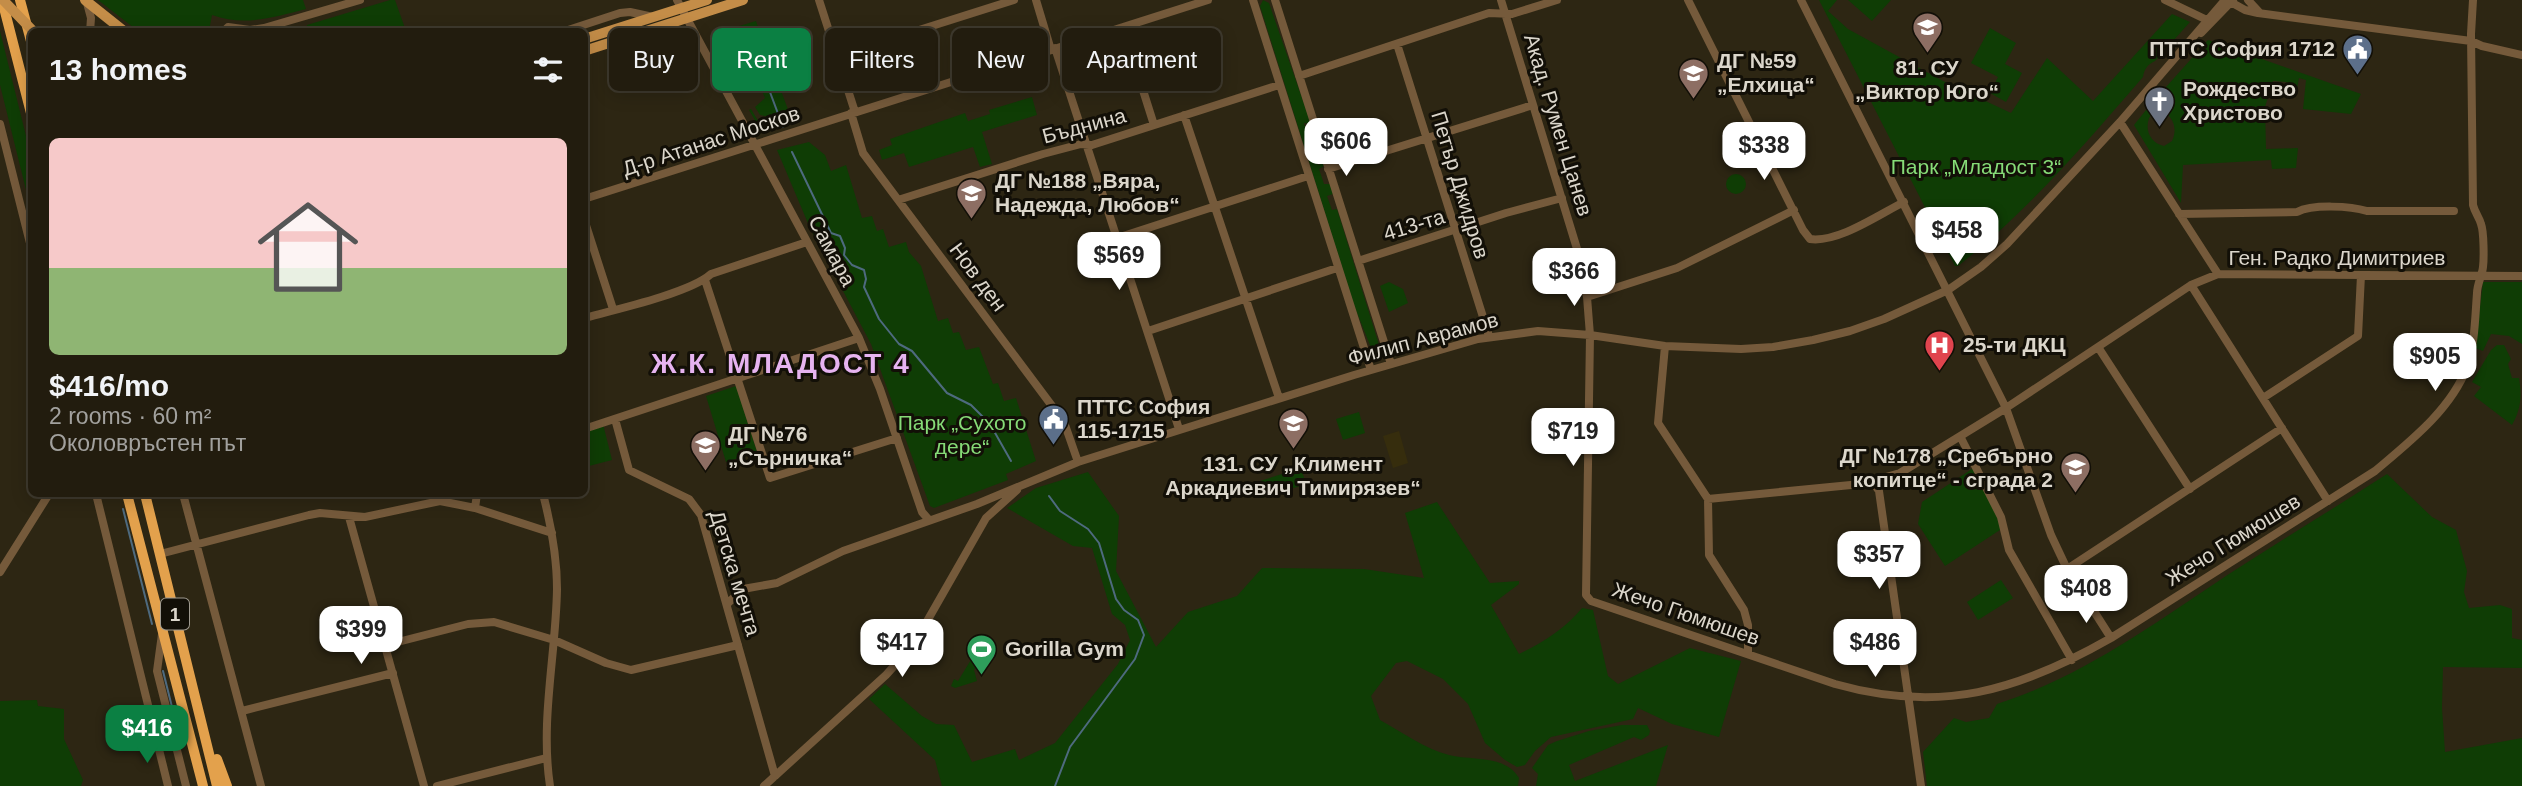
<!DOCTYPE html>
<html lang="en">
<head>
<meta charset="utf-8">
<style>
  :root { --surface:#221c0e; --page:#2e291c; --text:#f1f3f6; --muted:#a2a19e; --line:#3f3a2e; --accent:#0b8043 }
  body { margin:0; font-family:Helvetica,sans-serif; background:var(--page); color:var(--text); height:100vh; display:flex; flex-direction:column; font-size:26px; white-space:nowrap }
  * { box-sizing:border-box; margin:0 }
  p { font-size:23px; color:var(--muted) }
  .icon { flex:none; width:38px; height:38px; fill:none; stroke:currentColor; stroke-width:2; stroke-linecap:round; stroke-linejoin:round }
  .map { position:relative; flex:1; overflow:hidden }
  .panel { position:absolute; left:28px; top:28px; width:560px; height:469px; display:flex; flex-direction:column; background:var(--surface); border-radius:10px; box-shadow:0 4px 18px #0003,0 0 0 2px var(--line) }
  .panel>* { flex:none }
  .guide { position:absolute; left:609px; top:28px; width:665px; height:63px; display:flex; gap:14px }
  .price { position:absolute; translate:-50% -60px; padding:0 16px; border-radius:14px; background:#fff; color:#222; font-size:23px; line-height:46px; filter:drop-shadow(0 2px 4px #0008) }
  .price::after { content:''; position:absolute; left:50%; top:42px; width:21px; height:16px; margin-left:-10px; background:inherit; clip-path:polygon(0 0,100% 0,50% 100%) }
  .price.on { background:var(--accent); color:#fff }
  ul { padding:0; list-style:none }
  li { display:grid; align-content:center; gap:14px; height:371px; padding:0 21px }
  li+li { border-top:2px solid var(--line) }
  li span { display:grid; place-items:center; height:217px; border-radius:10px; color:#555 }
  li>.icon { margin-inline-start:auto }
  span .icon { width:126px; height:126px; fill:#fffc; stroke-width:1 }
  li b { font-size:30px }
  h2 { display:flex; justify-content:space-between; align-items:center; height:84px; padding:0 21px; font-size:30px }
  .pill { padding:0 24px; border-radius:10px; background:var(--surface); box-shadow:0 4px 18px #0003,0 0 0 2px var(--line); font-size:24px; line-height:63px }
  .pill.on { background:var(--accent); color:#fff }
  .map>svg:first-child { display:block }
  .green { fill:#0f3d05 }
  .sand { fill:#362d0d }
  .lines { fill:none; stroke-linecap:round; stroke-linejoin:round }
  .stream { stroke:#4e6a7f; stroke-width:2 }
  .minor { stroke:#755a3b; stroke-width:8 }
  .major { stroke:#c48d48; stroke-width:10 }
  .highway { stroke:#e3a14c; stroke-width:10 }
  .major-bridge { stroke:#c48d48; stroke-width:10 }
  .labels { text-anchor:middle; stroke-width:6; stroke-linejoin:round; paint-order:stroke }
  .shield { fill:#120f07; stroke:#9f9a90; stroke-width:2 }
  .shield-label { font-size:19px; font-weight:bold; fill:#dbd6cb }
  .poi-label { font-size:21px; font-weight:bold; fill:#dbd6cb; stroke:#120f07; text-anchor:start }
  .street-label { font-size:21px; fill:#dbd6cb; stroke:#120f07 }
  .park-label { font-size:21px; fill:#86db77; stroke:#120f07 }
  .district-label { font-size:28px; font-weight:bold; letter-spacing:2px; fill:#e6b3f0; stroke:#120f07 }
</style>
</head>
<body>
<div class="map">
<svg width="2522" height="786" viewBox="0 0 2522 786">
  <rect width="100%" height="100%" fill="#2d2613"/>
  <!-- green -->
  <path class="green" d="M 98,0 L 303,0 L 306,9 C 274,17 245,27 212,15 L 209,31 L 138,31 Z
    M 390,0 L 395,0 L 406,31 L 306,31 L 307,25 Z
    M 1263,0 L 1269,3 L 1311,124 L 1304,123 L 1313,150 L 1319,151 L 1320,155 L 1314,155 L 1318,165 L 1323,163 L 1324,166 L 1319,169 L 1324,184 L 1330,184 L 1333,194 L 1327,196 L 1332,210 L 1337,209 L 1380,348 L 1372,350 L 1355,308 L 1260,6 Z
    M 1819,0 L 1837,0 L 1828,11 L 1848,29 L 1943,81 L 2011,113 L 2047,58 L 2093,101 L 2172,14 L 2190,22 L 2155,61 C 2148,64 2144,69 2143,77 C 2085,144 2028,211 1958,266 L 1955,266 Z
    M 1848,0 L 1891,0 L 1872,21 Z
    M 756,21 L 772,69 L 798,61 L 804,80 L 780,88 L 793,123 L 763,131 L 760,129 L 749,110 L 751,109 L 760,124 L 777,123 L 775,118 L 760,115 L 755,107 L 765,98 L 743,47 L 717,52 L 711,38 L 716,33 Z
    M 1990,28 L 2016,43 L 2005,64 L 2022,73 L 2006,102 L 1990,93 L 1998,77 L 1971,63 Z
    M 0,31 L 31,156 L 31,210 L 0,85 Z
    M 2208,40 L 2361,94 L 2351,114 L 2303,109 L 2306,80 L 2299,78 L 2296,94 L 2286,82 L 2273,81 L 2265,107 L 2266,149 L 2298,148 L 2296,168 L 2272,169 L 2271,160 L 2183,165 L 2181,203 L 2134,125 L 2150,105 L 2153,111 C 2143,124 2147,142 2164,146 L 2172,141 C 2178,128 2173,116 2161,110 L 2158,96 Z
    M 1032,97 L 1037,115 L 982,132 L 992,164 L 980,167 L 973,147 L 909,167 L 904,153 L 882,160 L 879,150 L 892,145 L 890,139 L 965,113 L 968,121 L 990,114 L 989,110 Z
    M 809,142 L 825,155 L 831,171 L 846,165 L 862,218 L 872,216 L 877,231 L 883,229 L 889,247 L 906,242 L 909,252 L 921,266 L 938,321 L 948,318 L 953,333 L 959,332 L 966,350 L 979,347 L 993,384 L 998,383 L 1004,401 L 1016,398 L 1036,461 L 1006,474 L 1008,480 L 934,508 L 930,506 L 871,344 L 810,228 L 777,150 Z
    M1726 184a10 10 0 1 1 20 0a10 10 0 1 1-20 0Z
    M 1389,282 L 1403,289 L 1408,303 L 1389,312 L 1380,286 Z
    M 2483,282 L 2522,282 L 2522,344 L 2509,336 L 2491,334 L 2483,351 L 2475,348 Z
    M 2497,345 L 2504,345 L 2511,359 L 2508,364 L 2512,378 L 2519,378 C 2522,396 2521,409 2512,425 L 2474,396 L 2481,387 L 2472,382 L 2491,350 Z
    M 736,386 L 757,452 L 726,462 L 706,396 Z
    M 1359,412 L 1365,433 L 1343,440 L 1336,419 Z
    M 603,424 L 612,460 L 585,467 L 585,430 Z
    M 1975,467 L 2003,528 L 1945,566 L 1918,524 L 1922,502 Z
    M 1301,468 L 1306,484 L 1262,498 L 1257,482 Z
    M 1088,472 L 1119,516 L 1116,571 L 1156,647 L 1188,612 L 1237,596 L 1262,568 L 1364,569 L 1424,578 L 1405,513 L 1437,502 L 1490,583 L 1519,581 L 1519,584 L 1491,605 L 1519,654 C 1542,643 1565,629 1582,608 L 1593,610 L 1608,676 L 1618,684 L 1690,648 L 1741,661 L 1719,737 L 1672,724 L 1638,708 L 1633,719 L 1551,737 L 1535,751 L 1525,765 L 1517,767 L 1505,760 L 1485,743 L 1468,704 L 1443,679 L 1407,661 L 1396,663 L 1371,696 L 1380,720 C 1402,732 1425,749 1449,755 C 1471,761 1505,754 1519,778 L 1518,786 L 942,786 L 935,760 L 869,699 L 885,684 L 922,716 L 936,724 L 954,725 L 972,762 L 1015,749 L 1019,760 L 1055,743 L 1118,664 L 1130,640 L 1125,625 L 1112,614 L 1092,548 L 1073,546 L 1007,508 L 1036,488 Z
    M 2387,474 L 2432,517 L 2456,530 L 2467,571 L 2464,592 L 2469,608 L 2500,605 L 2512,609 L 2512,638 L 2522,640 L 2522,668 L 2443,667 L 2442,708 L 2445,752 L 2522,738 L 2522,786 L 1927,786 L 1923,752 L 1954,718 L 1966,722 L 1989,718 L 1997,704 C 2082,677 2155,623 2229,574 C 2281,540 2335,508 2387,474 Z
    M 2001,580 L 2013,598 L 1978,620 L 1967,602 Z
    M 972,658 L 978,663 L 974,670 L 977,681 L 955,688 L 951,686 L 954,679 L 958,681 Z
    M 37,700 L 38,706 L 64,709 L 64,739 L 83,780 L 81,786 L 0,786 L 0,701 Z
    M 1622,725 L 1647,725 L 1650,731 L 1649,735 L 1641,740 L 1634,737 L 1569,765 L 1575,781 L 1668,745 L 1656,786 L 1536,786 L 1538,774 L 1532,768 L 1548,745 L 1557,741 L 1589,731 Z"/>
  <!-- sand -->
  <path class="sand" d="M 1399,431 L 1408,463 L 1393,468 L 1383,436 Z"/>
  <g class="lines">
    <!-- stream -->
    <path class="stream" d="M 737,36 L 758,60 L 783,127
      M 792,152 L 831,233 L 840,236 L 845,248 L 844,255 L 852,265 L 864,270 L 866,279 L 864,287 L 879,319 L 899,344 L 912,351 L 947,393 L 971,405 L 990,424 L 1011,461
      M 119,494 L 119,496
      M 1049,496 L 1060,511 L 1088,529 L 1099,543 L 1116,599 L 1124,610 L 1138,620 L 1144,635 L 1135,659 L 1070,747 L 1055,786
      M 123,509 L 152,624
      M 163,671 L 181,743"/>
    <!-- minor -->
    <path class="minor" d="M 677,0 L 859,338 L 880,389 L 922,512 L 929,520
      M 819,0 L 855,112
      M 1036,0 L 1051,50
      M 1253,0 L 1371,370
      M 1275,0 L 1391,364
      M 1501,0 L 1578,252 L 1587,297 L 1590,335 L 1586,595 L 1591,601 L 1835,684 C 1941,714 2018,691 2111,638 L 2375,471 C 2408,443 2451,410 2467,367 C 2475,344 2475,318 2477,293 C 2477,284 2482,276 2483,267 C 2484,259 2484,232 2481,224 C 2479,217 2475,213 2473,205 L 2471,34 L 2473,0
      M 1688,0 L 1803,230 L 1810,239 C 1838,243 1878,215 1904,202
      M 1801,0 L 2006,408 L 2051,535 L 2067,569 L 2111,638
      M 2165,0 L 2207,20
      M 2227,0 L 2245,10 L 2258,13 L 2471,41 L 2482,46 L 2522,55
      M 2248,0 L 2259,12
      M 87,3 L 91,18 L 90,32
      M 1123,27 L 1154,125
      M 223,32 L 228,27 L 250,30 L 264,28 L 360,0
      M 562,32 L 620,13 L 630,12 L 653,17
      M 2201,33 L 2233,0
      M 1397,44 L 1489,336
      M 1055,48 L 1179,429
      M 837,56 L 1014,0
      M 1299,76 L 1489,13 L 1512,14 L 1557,0
      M 851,113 L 863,153 L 1064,422 L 1078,462
      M 1184,115 L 1279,398
      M 2120,122 L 2218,274
      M 0,124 L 32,251
      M 1328,169 L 1533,105
      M 584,199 L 1208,0
      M 898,200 L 1043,154 L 1081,144 L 1092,145 L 1279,85
      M 2179,214 L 2297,212 C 2312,204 2351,206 2367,211 L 2454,211
      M 584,219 L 613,309
      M 1117,238 L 1308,176
      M 1358,261 L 1506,213 L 1562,198
      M 705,280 L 770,478 L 897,438
      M 2191,285 L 2328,501
      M 1587,297 L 1677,268 L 1794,210
      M 584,318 C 614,310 690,293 711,274 L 807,242
      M 1148,331 L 1337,268
      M 1665,346 L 1658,423 L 1708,499 L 1709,555 L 1744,610 L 1748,625 L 1748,653
      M 2098,347 L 2190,489
      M 2263,398 L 2358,336 L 2361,275
      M 615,419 L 629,470 L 689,499 L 701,515 L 775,776
      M 584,429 L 859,338
      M 1960,436 L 2001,517 L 2009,550 L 2072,660
      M 1872,481 L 1879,491 L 1921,786
      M 96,494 L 168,786
      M 183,494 L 261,786
      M 543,494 C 551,525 557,556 557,589 C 556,654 540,721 550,786
      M 1708,499 L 1861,484 L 1900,473 L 2006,408 L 2191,285 L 2218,274 L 2522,276
      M 475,508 L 477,494
      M 349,517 L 424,786
      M 160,554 L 309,515 L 320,513 L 365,517 L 440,501 L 475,508 L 552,533
      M 2067,569 L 2282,428
      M 0,572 L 49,494
      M 727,604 L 743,589 L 777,583 L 843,551 L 977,504 L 1078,462 L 1354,375 L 1478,339 L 1538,331 L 1590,335 L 1665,346 L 1741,349 L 1773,347 L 1813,340 L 1850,331 L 1884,319 L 1948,290 L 1981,267 L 2007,244 L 2120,122 L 2225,0
      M 162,634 L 157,671 L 186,786
      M 386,645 L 468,624 L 494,622 L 554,640 L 606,663 L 631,670 L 738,645
      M 242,711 L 393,673
      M 437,786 L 546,758
      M 764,786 L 886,675 L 914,644 L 986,518 L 1017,490"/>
    <!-- major -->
    <path class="major" d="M 85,0 L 125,32
      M 584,39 L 707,0
      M 584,51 L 743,0"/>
    <!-- highway -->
    <path class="highway" d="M 2,0 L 32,117
      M 20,0 L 32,45
      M 127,494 L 203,786
      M 145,494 L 217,786
      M 217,759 L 227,786"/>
    <!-- major-bridge -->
    <path class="major-bridge" d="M 3,0 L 34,32"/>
  </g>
  <!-- icons -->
  <defs>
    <symbol id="school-pin" viewBox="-11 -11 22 30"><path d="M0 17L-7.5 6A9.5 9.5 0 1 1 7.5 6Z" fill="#8d6e63" stroke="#120f07"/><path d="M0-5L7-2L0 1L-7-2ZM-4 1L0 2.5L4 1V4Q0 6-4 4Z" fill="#fff"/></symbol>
    <symbol id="civic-pin" viewBox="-11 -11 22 30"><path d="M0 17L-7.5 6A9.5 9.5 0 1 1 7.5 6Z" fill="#5c6f8a" stroke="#120f07"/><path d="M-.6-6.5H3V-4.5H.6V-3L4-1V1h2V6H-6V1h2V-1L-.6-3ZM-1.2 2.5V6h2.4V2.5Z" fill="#fff"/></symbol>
    <symbol id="church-pin" viewBox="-11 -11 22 30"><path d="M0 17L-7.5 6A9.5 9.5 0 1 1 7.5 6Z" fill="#6b7280" stroke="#120f07"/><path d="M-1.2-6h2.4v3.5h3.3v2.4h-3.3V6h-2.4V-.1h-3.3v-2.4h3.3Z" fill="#fff"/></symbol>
    <symbol id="hospital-pin" viewBox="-11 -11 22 30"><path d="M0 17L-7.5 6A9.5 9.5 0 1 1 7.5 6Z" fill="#e0444e" stroke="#120f07"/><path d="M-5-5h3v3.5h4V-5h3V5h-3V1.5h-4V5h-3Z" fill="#fff"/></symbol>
    <symbol id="stadium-pin" viewBox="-11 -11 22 30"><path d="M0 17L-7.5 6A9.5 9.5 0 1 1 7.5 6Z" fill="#2e9e5b" stroke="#120f07"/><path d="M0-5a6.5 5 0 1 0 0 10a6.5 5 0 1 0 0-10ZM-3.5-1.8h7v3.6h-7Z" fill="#fff"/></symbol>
  </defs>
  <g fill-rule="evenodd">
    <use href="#school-pin" x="1910" y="10" width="35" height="47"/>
    <use href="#civic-pin" x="2340" y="32" width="35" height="47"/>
    <use href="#school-pin" x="1676" y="56" width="35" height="47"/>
    <use href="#church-pin" x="2142" y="84" width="35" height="47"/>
    <use href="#school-pin" x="954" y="176" width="35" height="47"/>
    <use href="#hospital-pin" x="1922" y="328" width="35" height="47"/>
    <use href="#civic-pin" x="1036" y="402" width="35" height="47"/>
    <use href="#school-pin" x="1276" y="406" width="35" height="47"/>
    <use href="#school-pin" x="688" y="428" width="35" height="47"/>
    <use href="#school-pin" x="2058" y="450" width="35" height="47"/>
    <use href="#stadium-pin" x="964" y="632" width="35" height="47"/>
  </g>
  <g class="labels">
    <!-- shield labels -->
    <rect class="shield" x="161" y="598.5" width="28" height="31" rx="5"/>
    <g class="shield-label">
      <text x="175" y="621">1</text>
    </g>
    <!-- poi labels -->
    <g class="poi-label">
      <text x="2335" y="56" text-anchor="end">ПТТС София 1712</text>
      <text x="1717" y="68">ДГ №59<tspan x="1717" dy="24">„Елхица“</tspan></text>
      <text x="1927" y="75" text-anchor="middle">81. СУ<tspan x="1927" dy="24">„Виктор Юго“</tspan></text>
      <text x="2183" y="96">Рождество<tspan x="2183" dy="24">Христово</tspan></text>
      <text x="995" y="188">ДГ №188 „Вяра,<tspan x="995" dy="24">Надежда, Любов“</tspan></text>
      <text x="1963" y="352">25-ти ДКЦ</text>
      <text x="1077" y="414">ПТТС София<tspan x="1077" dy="24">115-1715</tspan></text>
      <text x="728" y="441">ДГ №76<tspan x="728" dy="24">„Сърничка“</tspan></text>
      <text x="2053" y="463" text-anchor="end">ДГ №178 „Сребърно<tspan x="2053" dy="24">копитце“ - сграда 2</tspan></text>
      <text x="1293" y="471" text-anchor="middle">131. СУ „Климент<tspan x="1293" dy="24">Аркадиевич Тимирязев“</tspan></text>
      <text x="1005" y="656">Gorilla Gym</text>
    </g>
    <!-- street labels -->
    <g class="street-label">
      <text transform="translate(1558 125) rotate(73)" y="7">Акад. Румен Цанев</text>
      <text transform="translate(1084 126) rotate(-15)" y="7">Бъднина</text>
      <text transform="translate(711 141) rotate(-18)" y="7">Д-р Атанас Москов</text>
      <text transform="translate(1460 185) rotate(73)" y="7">Петър Джидров</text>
      <text transform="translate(1414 225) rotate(-17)" y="7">413-та</text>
      <text transform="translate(832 251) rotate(62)" y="7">Самара</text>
      <text x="2337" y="265">Ген. Радко Димитриев</text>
      <text transform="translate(978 277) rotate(53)" y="7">Нов ден</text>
      <text transform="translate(1423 339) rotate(-15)" y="7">Филип Аврамов</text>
      <text transform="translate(2233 540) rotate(-32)" y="7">Жечо Гюмюшев</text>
      <text transform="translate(735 573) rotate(73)" y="7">Детска мечта</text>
      <text transform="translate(1686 614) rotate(19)" y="7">Жечо Гюмюшев</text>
    </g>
    <!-- park labels -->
    <g class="park-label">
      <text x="1976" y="174">Парк „Младост 3“</text>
      <text x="962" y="430">Парк „Сухото<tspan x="962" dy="24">дере“</tspan></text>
    </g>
    <!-- district labels -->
    <g class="district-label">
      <text x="781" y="373">Ж.К. МЛАДОСТ 4</text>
    </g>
  </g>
</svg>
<b class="price" style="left:1346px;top:178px">$606</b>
<b class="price" style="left:1764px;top:182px">$338</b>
<b class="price" style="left:1957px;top:267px">$458</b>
<b class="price" style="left:1119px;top:292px">$569</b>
<b class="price" style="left:1574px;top:308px">$366</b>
<b class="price" style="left:2435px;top:393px">$905</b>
<b class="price" style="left:1573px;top:468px">$719</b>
<b class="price" style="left:1879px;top:591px">$357</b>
<b class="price" style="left:2086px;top:625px">$408</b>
<b class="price" style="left:361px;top:666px">$399</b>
<b class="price" style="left:902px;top:679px">$417</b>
<b class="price" style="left:1875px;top:679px">$486</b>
<b class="price on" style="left:147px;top:765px">$416</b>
<div class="guide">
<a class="pill">Buy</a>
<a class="pill on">Rent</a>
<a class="pill">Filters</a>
<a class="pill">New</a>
<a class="pill">Apartment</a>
</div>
<section class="panel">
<h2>13 homes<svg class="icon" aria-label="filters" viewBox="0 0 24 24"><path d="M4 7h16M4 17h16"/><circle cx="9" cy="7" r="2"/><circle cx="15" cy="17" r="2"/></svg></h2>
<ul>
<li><span style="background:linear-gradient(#f6c9c9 60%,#8fb573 0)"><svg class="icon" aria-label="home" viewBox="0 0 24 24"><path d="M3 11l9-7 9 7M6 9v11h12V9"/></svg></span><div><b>$416/mo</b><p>2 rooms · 60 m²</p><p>Околовръстен път</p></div></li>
</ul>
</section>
</div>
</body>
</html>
